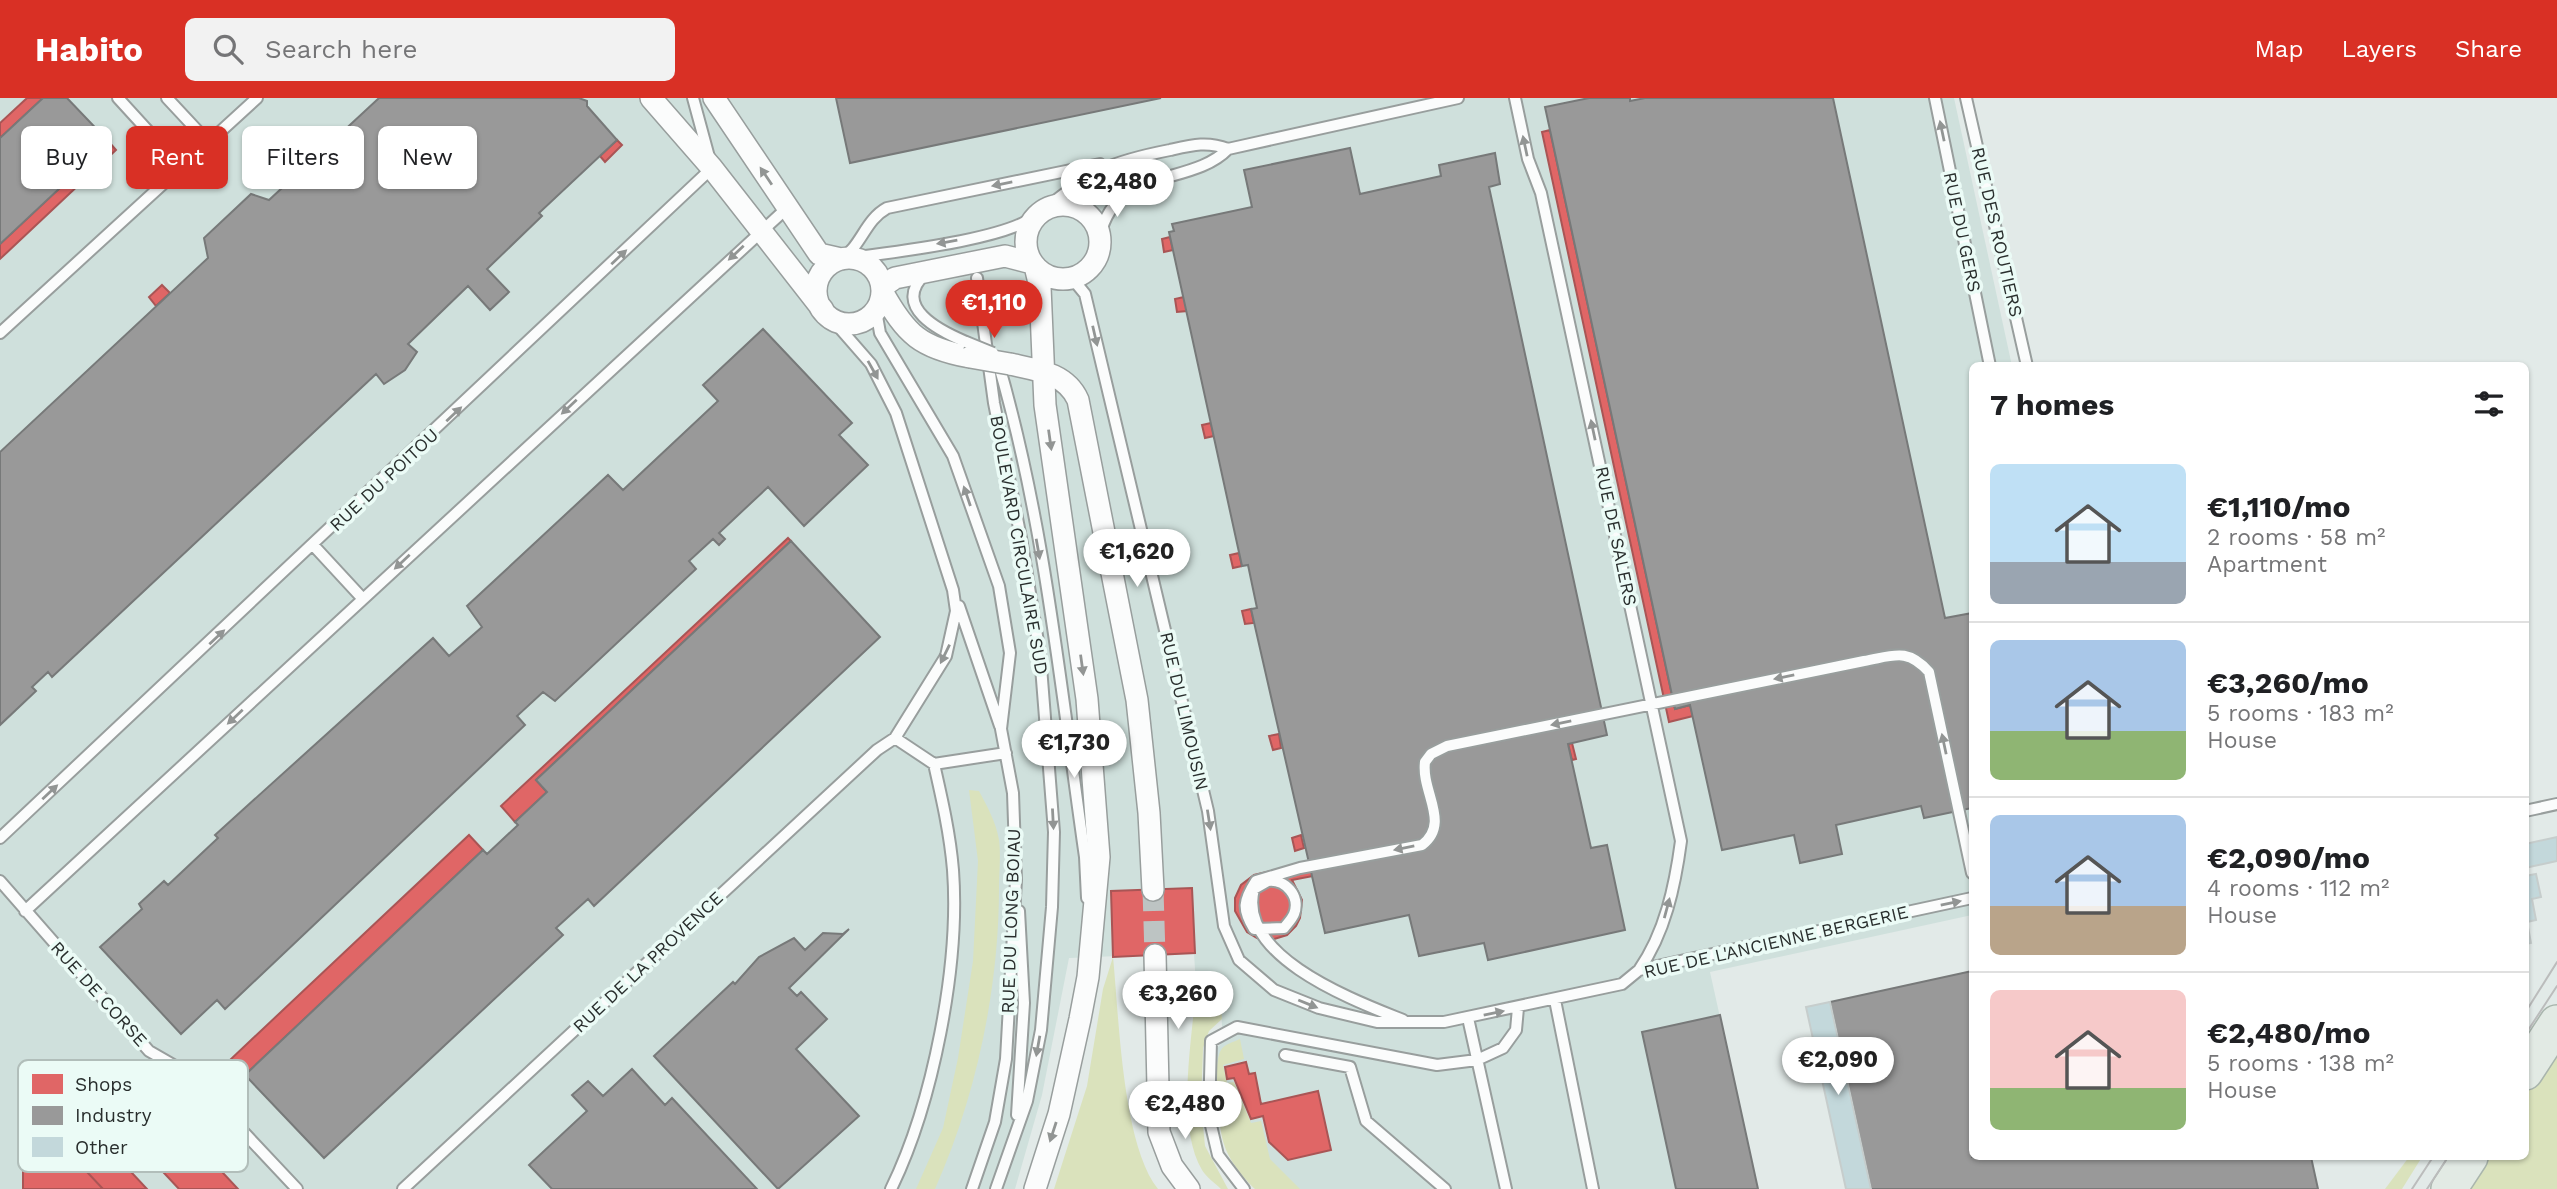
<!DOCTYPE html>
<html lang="en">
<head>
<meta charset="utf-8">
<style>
  :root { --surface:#fff; --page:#f2f2f2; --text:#202124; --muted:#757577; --line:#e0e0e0; --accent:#d93025 }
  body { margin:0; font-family:"Work Sans",sans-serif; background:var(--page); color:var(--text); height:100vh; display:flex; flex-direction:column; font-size:26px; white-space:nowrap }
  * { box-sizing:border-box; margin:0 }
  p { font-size:23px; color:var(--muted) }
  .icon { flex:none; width:38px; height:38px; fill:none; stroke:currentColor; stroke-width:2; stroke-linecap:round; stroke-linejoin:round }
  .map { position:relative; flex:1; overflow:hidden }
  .sheet { position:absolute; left:1969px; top:264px; width:560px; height:798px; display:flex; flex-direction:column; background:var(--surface); border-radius:10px; box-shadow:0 2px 5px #0004 }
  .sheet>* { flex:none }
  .top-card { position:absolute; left:21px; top:28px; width:665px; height:63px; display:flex; gap:14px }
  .price { position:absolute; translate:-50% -60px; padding:0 16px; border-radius:24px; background:#fff; color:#222; font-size:23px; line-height:46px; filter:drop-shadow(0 2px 4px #0008) }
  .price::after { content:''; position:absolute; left:50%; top:42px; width:21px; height:16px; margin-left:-10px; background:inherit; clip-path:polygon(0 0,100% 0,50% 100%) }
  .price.on { background:var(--accent); color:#fff }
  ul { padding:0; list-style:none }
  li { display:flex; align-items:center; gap:21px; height:175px; padding:0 21px }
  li+li { border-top:2px solid var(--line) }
  li span { display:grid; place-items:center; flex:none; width:196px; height:140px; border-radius:10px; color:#555 }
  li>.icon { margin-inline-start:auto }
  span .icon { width:84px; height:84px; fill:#fffc; stroke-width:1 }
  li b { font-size:30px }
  h2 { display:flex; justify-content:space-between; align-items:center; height:84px; padding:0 21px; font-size:30px }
  .pill { padding:0 24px; border-radius:10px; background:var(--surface); box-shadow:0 2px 5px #0004; font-size:24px; line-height:63px }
  .pill.on { background:var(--accent); color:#fff }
  header { display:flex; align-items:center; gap:42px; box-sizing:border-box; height:98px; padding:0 35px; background:var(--accent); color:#fff }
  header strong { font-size:33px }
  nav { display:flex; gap:38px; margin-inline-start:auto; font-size:24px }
  .search { width:490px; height:63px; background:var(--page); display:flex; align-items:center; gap:18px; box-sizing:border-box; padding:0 24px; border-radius:10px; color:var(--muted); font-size:26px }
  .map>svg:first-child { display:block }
  .built { fill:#cfe0dc }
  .green { fill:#dae2bc }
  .shops { fill:#e06666; stroke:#a95555; stroke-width:2 }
  .industry { fill:#999; stroke:#777979; stroke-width:2 }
  .building { fill:#c3d8db; stroke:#c6cdcc; stroke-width:2 }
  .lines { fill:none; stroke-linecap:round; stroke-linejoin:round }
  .minor-tunnel { stroke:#bdc4c3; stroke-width:21; stroke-dasharray:21 10; stroke-linecap:butt }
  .service-casing { stroke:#989e9d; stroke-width:14 }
  .minor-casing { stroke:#989e9d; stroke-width:24 }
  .trunk-casing { stroke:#a9b5ad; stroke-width:38 }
  .service { stroke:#fbfcfc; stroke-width:10 }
  .minor { stroke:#fbfcfc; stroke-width:21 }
  .trunk { stroke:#e2eae4; stroke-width:35 }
  .tram { stroke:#bbbcbc; stroke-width:2 }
  .service-bridge-casing { stroke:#989e9d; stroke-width:14; stroke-linecap:butt }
  .minor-bridge-casing { stroke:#989e9d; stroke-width:24; stroke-linecap:butt }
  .service-bridge { stroke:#fbfcfc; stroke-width:10 }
  .minor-bridge { stroke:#fbfcfc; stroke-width:21 }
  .oneway { fill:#929594 }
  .labels { text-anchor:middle; stroke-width:7; stroke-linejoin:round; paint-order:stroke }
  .street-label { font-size:18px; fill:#292e2d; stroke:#ebfbf6 }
  .key { fill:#ebfbf6; stroke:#b1beba; stroke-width:2 }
  .key-label { font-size:19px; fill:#292e2d }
</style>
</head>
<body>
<header>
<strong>Habito</strong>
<div class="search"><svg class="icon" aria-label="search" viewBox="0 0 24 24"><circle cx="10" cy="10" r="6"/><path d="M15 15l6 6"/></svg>Search here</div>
<nav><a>Map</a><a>Layers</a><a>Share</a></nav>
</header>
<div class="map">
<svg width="2557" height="1091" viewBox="0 0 2557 1091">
  <rect width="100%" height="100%" fill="#e2eae8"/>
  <!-- built -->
  <path class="built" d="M 0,0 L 1954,0 L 2012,268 L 1972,268 L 1972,817 L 1710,874 L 1758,1091 L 1293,1091 L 1236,1028 L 1214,954 L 1223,943 L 1221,911 L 1206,910 L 1206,887 L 1196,887 L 1194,855 L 1069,860 L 1042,997 L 1015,1091 L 0,1091 Z"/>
  <!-- green -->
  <path class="green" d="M 969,692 L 979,693 C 987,708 996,724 999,742 C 1001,757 999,775 999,790 C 999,891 976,999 935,1091 L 916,1091 L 943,1030 L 958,960 L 973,863 L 978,763 Z
    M 1113,859 C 1119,918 1122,1046 1158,1091 L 1054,1091 L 1087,988 L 1103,891 Z
    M 1196,887 L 1206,887 L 1206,910 L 1221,910 L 1222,921 L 1209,933 L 1203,950 L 1201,1008 L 1205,1048 L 1228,1091 L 1221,1091 C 1215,1085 1206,1079 1202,1072 C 1175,1026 1193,939 1196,887 Z
    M 1240,941 L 1244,961 L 1223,967 L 1227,985 L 1234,984 L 1251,1025 L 1261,1023 L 1270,1061 L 1300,1091 L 1255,1091 C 1244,1081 1228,1061 1224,1046 C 1218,1028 1212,967 1221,952 C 1224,946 1234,944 1240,941 Z
    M 2557,945 L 2557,1091 L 2459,1091 L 2481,1059 L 2525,1059 L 2525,992 Z
    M 2409,1059 L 2422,1059 L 2402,1091 L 2385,1091 Z"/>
  <!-- shops -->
  <path class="shops" d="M 27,0 L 43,0 L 0,40 L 0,25 Z
    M 1550,32 L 1675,611 L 1690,607 L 1693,618 L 1669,624 L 1542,34 Z
    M 617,42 L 622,47 L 605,64 L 600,58 Z
    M 109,44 L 116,52 L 0,161 L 0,146 Z
    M 1170,139 L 1173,152 L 1164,154 L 1162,141 Z
    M 162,187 L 170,195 L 156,208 L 149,199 Z
    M 1184,199 L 1187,213 L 1177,214 L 1175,201 Z
    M 1211,325 L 1214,338 L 1205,340 L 1202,327 Z
    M 788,440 L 791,443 L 536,682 L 547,694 L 515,724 L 501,708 Z
    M 1239,455 L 1242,468 L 1233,470 L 1230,457 Z
    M 1251,511 L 1254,525 L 1245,526 L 1242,513 Z
    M 1279,636 L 1281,650 L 1273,652 L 1269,638 Z
    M 1572,645 L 1576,661 L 1572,662 L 1568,646 Z
    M 469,737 L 483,752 L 245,977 L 231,961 Z
    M 1301,737 L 1304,750 L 1295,753 L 1292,740 Z
    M 1310,764 L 1313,778 L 1292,782 L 1302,802 L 1300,820 L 1296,828 L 1287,837 L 1271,842 L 1257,840 L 1247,834 L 1235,813 L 1235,800 L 1241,787 L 1254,777 Z
    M 1192,790 L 1195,855 L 1113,859 L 1111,793 Z
    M 1206,887 L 1221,887 L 1221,910 L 1206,910 Z
    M 1246,964 L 1249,976 L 1255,975 L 1261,1006 L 1318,993 L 1331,1052 L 1288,1062 L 1269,1044 L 1263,1018 L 1251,1021 L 1234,980 L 1227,981 L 1225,969 Z
    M 73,1012 L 147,1091 L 103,1091 L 71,1057 L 53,1073 L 23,1072 L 24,1057 Z
    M 181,1030 L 238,1091 L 179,1091 L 150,1060 Z
    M 71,1057 L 103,1091 L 23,1091 L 23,1072 L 53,1073 Z"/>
  <!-- industry -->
  <path class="industry" d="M 43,0 L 67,0 L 109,44 L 0,146 L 0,40 Z
    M 379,0 L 579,0 L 587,3 L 587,8 L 617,42 L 539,115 L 542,118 L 487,171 L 509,194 L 490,212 L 468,188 L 408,246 L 417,254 L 405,272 L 384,286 L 376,276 L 52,579 L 48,574 L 32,589 L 36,593 L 0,627 L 0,354 L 208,160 L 204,140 L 251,96 L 269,102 Z
    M 836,0 L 1161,0 L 850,65 Z
    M 1589,0 L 1630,0 L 1630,3 L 1645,0 L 1833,0 L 1945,520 L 1972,515 L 1972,710 L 1924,720 L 1921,708 L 1836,727 L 1842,756 L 1800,765 L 1794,737 L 1722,752 L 1690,607 L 1675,611 L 1545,9 Z
    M 1350,50 L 1360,96 L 1441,78 L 1439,67 L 1495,55 L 1500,86 L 1489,89 L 1607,637 L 1568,646 L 1591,750 L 1607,747 L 1625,832 L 1488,862 L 1484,845 L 1419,858 L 1409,817 L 1325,835 L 1251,511 L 1257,510 L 1248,467 L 1242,468 L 1169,134 L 1174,133 L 1172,126 L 1252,109 L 1244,72 Z
    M 763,231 L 852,325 L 839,337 L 868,367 L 804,428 L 768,389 L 719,435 L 725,441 L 719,447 L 713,441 L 689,463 L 696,471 L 555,603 L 543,594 L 517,618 L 525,627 L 225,911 L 217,902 L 181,936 L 100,849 L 142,811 L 139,806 L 164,783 L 168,787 L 218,740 L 215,737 L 433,540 L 449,558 L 482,529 L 467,508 L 608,377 L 623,392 L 718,303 L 703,287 Z
    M 791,443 L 880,539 L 594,808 L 588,801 L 556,830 L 563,837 L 324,1060 L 245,977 L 483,752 L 487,756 L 518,727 L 515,724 L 547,694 L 536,682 Z
    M 849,831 L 789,890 L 797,898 L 801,894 L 827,921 L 796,951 L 859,1018 L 778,1091 L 654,958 L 733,884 L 735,886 L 759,859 L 794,840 L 805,852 L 823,835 L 843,836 Z
    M 1972,873 L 1972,1059 L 2311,1059 L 2318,1091 L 1871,1091 L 1830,904 Z
    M 1720,917 L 1758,1091 L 1676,1091 L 1642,934 Z
    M 632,971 L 665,1007 L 672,1000 L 757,1091 L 552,1091 L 529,1067 L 587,1013 L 572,997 L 588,983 L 603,998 Z"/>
  <!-- building -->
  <path class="building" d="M 2557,739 L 2557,763 L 2525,770 L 2525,746 Z
    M 2536,776 L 2541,799 L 2532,801 L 2536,822 L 2527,824 L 2531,845 L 2525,846 L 2525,778 Z
    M 1830,904 L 1871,1091 L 1846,1091 L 1806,909 Z"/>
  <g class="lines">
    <!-- minor-tunnel -->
    <path class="minor-tunnel" d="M 1153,792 L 1155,857"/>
    <defs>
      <path id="service" d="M 118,0 L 181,69
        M 167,0 L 208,44
        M 1515,0 L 1528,61 L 1541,95 L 1681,743 C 1675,788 1665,835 1639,872
        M 1935,0 L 1990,268
        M 1966,0 L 2027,268
        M 1228,51 L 1458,0
        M 1045,111 C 1093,72 1109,64 1170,52 C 1192,47 1207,43 1228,51 C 1191,89 1115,68 1100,138
        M 851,160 C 893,154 1004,142 1035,118
        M 841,161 C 861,149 865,122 887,110 L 1100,66
        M 925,176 C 891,209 940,233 966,244
        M 977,180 L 994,305 L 1021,440 L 1040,556 L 1054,734 L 1052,809 L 1041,932 L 1027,1003 L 996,1091
        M 1067,181 L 1076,185 L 1085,196 L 1208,713 L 1224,828 L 1239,862 L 1274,892 L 1319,910 L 1377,924 L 1444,924 L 1622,886 L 1639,872 L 1972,800
        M 880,204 L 877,218 L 880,235 L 953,358 L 999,488 L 1010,555 L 1001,631 L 1013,695 L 1016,782 L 1006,961 L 995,1024 L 972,1091
        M 0,235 L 257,0
        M 998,264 C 1045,424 1061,594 1085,759 L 1087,800
        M 314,448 L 363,501
        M 959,508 L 1000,628
        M 934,666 L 1006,655
        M 2525,713 L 2557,706
        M 0,740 L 712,70 L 693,0
        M 0,783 L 149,953 L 189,976 L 297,1091
        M 25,813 L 787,110
        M 1555,902 L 1593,1091
        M 1468,920 L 1506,1091
        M 1403,922 C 1356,903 1236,859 1254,791 L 1268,783 C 1285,781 1301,798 1294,816 C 1292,821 1287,826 1284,830 L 1254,831 C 1242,811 1243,803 1256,783 L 1300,770 L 1422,747 C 1451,725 1421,694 1425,664 L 1431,656 L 1447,648 L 1864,563 C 1893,558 1907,549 1929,574 L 1972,775
        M 1285,957 L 1350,969 L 1366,1023 L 1445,1091
        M 1017,1017 L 1024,905 L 1019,813
        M 403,1091 L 877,652 L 895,640 L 946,558 L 956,513 L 953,492 L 896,315 L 871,266 L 830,219
        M 891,1091 C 933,1005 960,867 953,772 C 950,736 942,701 934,666 L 895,640
        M 1244,1091 L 1218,1057 L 1209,1019 L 1211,943 L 1237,929 L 1437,967 L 1477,962 L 1503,950 L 1516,932 L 1518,910"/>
      <path id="minor" d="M 651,0 L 712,70 L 823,212
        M 714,0 L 819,156 L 841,161
        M1026 144a37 37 0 1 1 74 0a37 37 0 1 1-74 0Z
        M816 193a33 33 0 1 1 66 0a33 33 0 1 1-66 0Z
        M 882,189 L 895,180 L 1005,158 L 1032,165
        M 882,193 C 906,237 921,250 970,259
        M 1010,266 C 1037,272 1066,275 1078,302 L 1137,602 L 1149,715 L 1153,792
        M 1155,857 L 1159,1034 L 1172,1068 L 1189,1091
        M 1035,1091 L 1059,1016 L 1080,921 L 1088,879 L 1099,759 L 1087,601 L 1045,307 L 1040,189 L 1035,168"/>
      <path id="trunk" d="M 2525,974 L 2557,925
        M 2449,1091 L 2470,1059"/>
    </defs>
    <!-- service casing -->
    <use href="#service" class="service-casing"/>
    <!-- minor casing -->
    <use href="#minor" class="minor-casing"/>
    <!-- trunk casing -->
    <use href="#trunk" class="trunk-casing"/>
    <!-- service -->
    <use href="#service" class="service"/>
    <!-- minor -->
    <use href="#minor" class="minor"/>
    <!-- trunk -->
    <use href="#trunk" class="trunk"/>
    <!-- tram -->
    <path class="tram" d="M 2525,915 L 2557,864
      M 2525,937 L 2557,888
      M 2412,1091 L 2433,1059
      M 2427,1091 L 2448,1059"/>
    <defs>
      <path id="service-bridge" d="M 966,244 L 993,255"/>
      <path id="minor-bridge" d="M 970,259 L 1010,266"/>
    </defs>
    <!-- service-bridge casing -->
    <use href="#service-bridge" class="service-bridge-casing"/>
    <!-- minor-bridge casing -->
    <use href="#minor-bridge" class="minor-bridge-casing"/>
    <!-- service-bridge -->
    <use href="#service-bridge" class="service-bridge"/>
    <!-- minor-bridge -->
    <use href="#minor-bridge" class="minor-bridge"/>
  </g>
  <!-- one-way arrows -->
  <defs><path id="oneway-solid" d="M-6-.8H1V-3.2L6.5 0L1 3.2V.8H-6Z" transform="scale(1.75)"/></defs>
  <g class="oneway">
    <use href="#oneway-solid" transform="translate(1942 33) rotate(-102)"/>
    <use href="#oneway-solid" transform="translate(1525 48) rotate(-102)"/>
    <use href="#oneway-solid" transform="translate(766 78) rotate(-124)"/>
    <use href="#oneway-solid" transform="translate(1002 86) rotate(169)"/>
    <use href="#oneway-solid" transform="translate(947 144) rotate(170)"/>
    <use href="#oneway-solid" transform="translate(736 155) rotate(137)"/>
    <use href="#oneway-solid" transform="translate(619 159) rotate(-43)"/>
    <use href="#oneway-solid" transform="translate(1095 238) rotate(77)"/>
    <use href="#oneway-solid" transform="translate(873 272) rotate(61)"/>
    <use href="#oneway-solid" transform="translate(569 309) rotate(137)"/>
    <use href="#oneway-solid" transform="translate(454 316) rotate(-43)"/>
    <use href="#oneway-solid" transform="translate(1593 332) rotate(-102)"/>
    <use href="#oneway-solid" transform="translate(1050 342) rotate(82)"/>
    <use href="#oneway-solid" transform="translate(967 398) rotate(-109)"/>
    <use href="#oneway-solid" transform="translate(1038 451) rotate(80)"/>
    <use href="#oneway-solid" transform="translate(402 464) rotate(137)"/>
    <use href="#oneway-solid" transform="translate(217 539) rotate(-43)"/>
    <use href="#oneway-solid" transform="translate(945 556) rotate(116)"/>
    <use href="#oneway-solid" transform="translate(1082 567) rotate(82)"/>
    <use href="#oneway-solid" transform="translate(1784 579) rotate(168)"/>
    <use href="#oneway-solid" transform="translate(235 619) rotate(137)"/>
    <use href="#oneway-solid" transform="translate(1561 625) rotate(168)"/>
    <use href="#oneway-solid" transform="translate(1944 646) rotate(-102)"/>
    <use href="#oneway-solid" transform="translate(50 694) rotate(-43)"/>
    <use href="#oneway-solid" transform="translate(1053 721) rotate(87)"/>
    <use href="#oneway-solid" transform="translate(1209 722) rotate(81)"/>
    <use href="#oneway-solid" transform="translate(1404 750) rotate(169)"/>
    <use href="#oneway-solid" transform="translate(1951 805) rotate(-12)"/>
    <use href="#oneway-solid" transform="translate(1667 810) rotate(-75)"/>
    <use href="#oneway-solid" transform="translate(1308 906) rotate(22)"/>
    <use href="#oneway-solid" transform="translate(1494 915) rotate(-11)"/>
    <use href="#oneway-solid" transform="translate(1038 948) rotate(100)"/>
    <use href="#oneway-solid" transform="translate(1053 1034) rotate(108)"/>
  </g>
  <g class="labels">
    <!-- street labels -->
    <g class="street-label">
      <text transform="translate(1962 134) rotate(78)" y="6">RUE DU GERS</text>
      <text transform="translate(1997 134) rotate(77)" y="6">RUE DES ROUTIERS</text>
      <text transform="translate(384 382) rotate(-43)" y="6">RUE DU POITOU</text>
      <text transform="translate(1616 438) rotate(78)" y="6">RUE DE SALERS</text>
      <text transform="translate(1019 447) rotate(80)" y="6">BOULEVARD CIRCULAIRE SUD</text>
      <text transform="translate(1184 613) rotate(77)" y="6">RUE DU LIMOUSIN</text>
      <text transform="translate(1011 823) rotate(-88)" y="6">RUE DU LONG BOIAU</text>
      <text transform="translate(1776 844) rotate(-13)" y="6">RUE DE L'ANCIENNE BERGERIE</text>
      <text transform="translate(648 864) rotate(-43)" y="6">RUE DE LA PROVENCE</text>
      <text transform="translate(99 896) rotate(48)" y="6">RUE DE CORSE</text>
    </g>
  </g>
  <!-- legend -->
  <rect x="18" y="962" width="230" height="112" rx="10" class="key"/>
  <rect x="32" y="976" width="31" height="20" fill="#e06666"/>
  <rect x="32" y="1008" width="31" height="19" fill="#999"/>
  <rect x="32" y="1039" width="31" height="20" fill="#c3d8db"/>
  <g class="key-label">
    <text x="75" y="993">Shops</text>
    <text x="75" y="1024">Industry</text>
    <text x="75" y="1056">Other</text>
  </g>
</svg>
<b class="price" style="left:1117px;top:121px">€2,480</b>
<b class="price on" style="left:994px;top:242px">€1,110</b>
<b class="price" style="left:1137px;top:491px">€1,620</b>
<b class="price" style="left:1074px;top:682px">€1,730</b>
<b class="price" style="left:1178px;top:933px">€3,260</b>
<b class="price" style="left:1838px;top:999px">€2,090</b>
<b class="price" style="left:1185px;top:1043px">€2,480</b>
<div class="top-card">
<a class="pill">Buy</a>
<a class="pill on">Rent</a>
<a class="pill">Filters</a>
<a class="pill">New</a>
</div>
<section class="sheet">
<h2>7 homes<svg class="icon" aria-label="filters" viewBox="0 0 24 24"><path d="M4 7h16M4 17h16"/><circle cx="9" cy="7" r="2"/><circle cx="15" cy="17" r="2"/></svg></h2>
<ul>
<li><span style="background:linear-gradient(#bfe0f5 70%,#9aa5b1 0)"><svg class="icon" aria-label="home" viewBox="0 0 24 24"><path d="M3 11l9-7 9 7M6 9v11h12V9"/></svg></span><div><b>€1,110/mo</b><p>2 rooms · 58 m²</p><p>Apartment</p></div></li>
<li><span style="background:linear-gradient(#a9c7e8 65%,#8fb573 0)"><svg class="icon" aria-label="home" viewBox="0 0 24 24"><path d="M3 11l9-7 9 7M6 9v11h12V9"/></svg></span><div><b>€3,260/mo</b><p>5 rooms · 183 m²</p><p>House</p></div></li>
<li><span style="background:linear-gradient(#a9c7e8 65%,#b9a48a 0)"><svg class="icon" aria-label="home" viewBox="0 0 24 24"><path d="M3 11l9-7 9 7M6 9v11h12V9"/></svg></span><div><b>€2,090/mo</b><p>4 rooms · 112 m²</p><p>House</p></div></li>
<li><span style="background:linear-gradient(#f6c9c9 70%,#8fb573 0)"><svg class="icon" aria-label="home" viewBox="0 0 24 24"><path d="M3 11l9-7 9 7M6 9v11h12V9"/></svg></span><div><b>€2,480/mo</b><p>5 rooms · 138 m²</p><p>House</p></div></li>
</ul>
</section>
</div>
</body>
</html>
